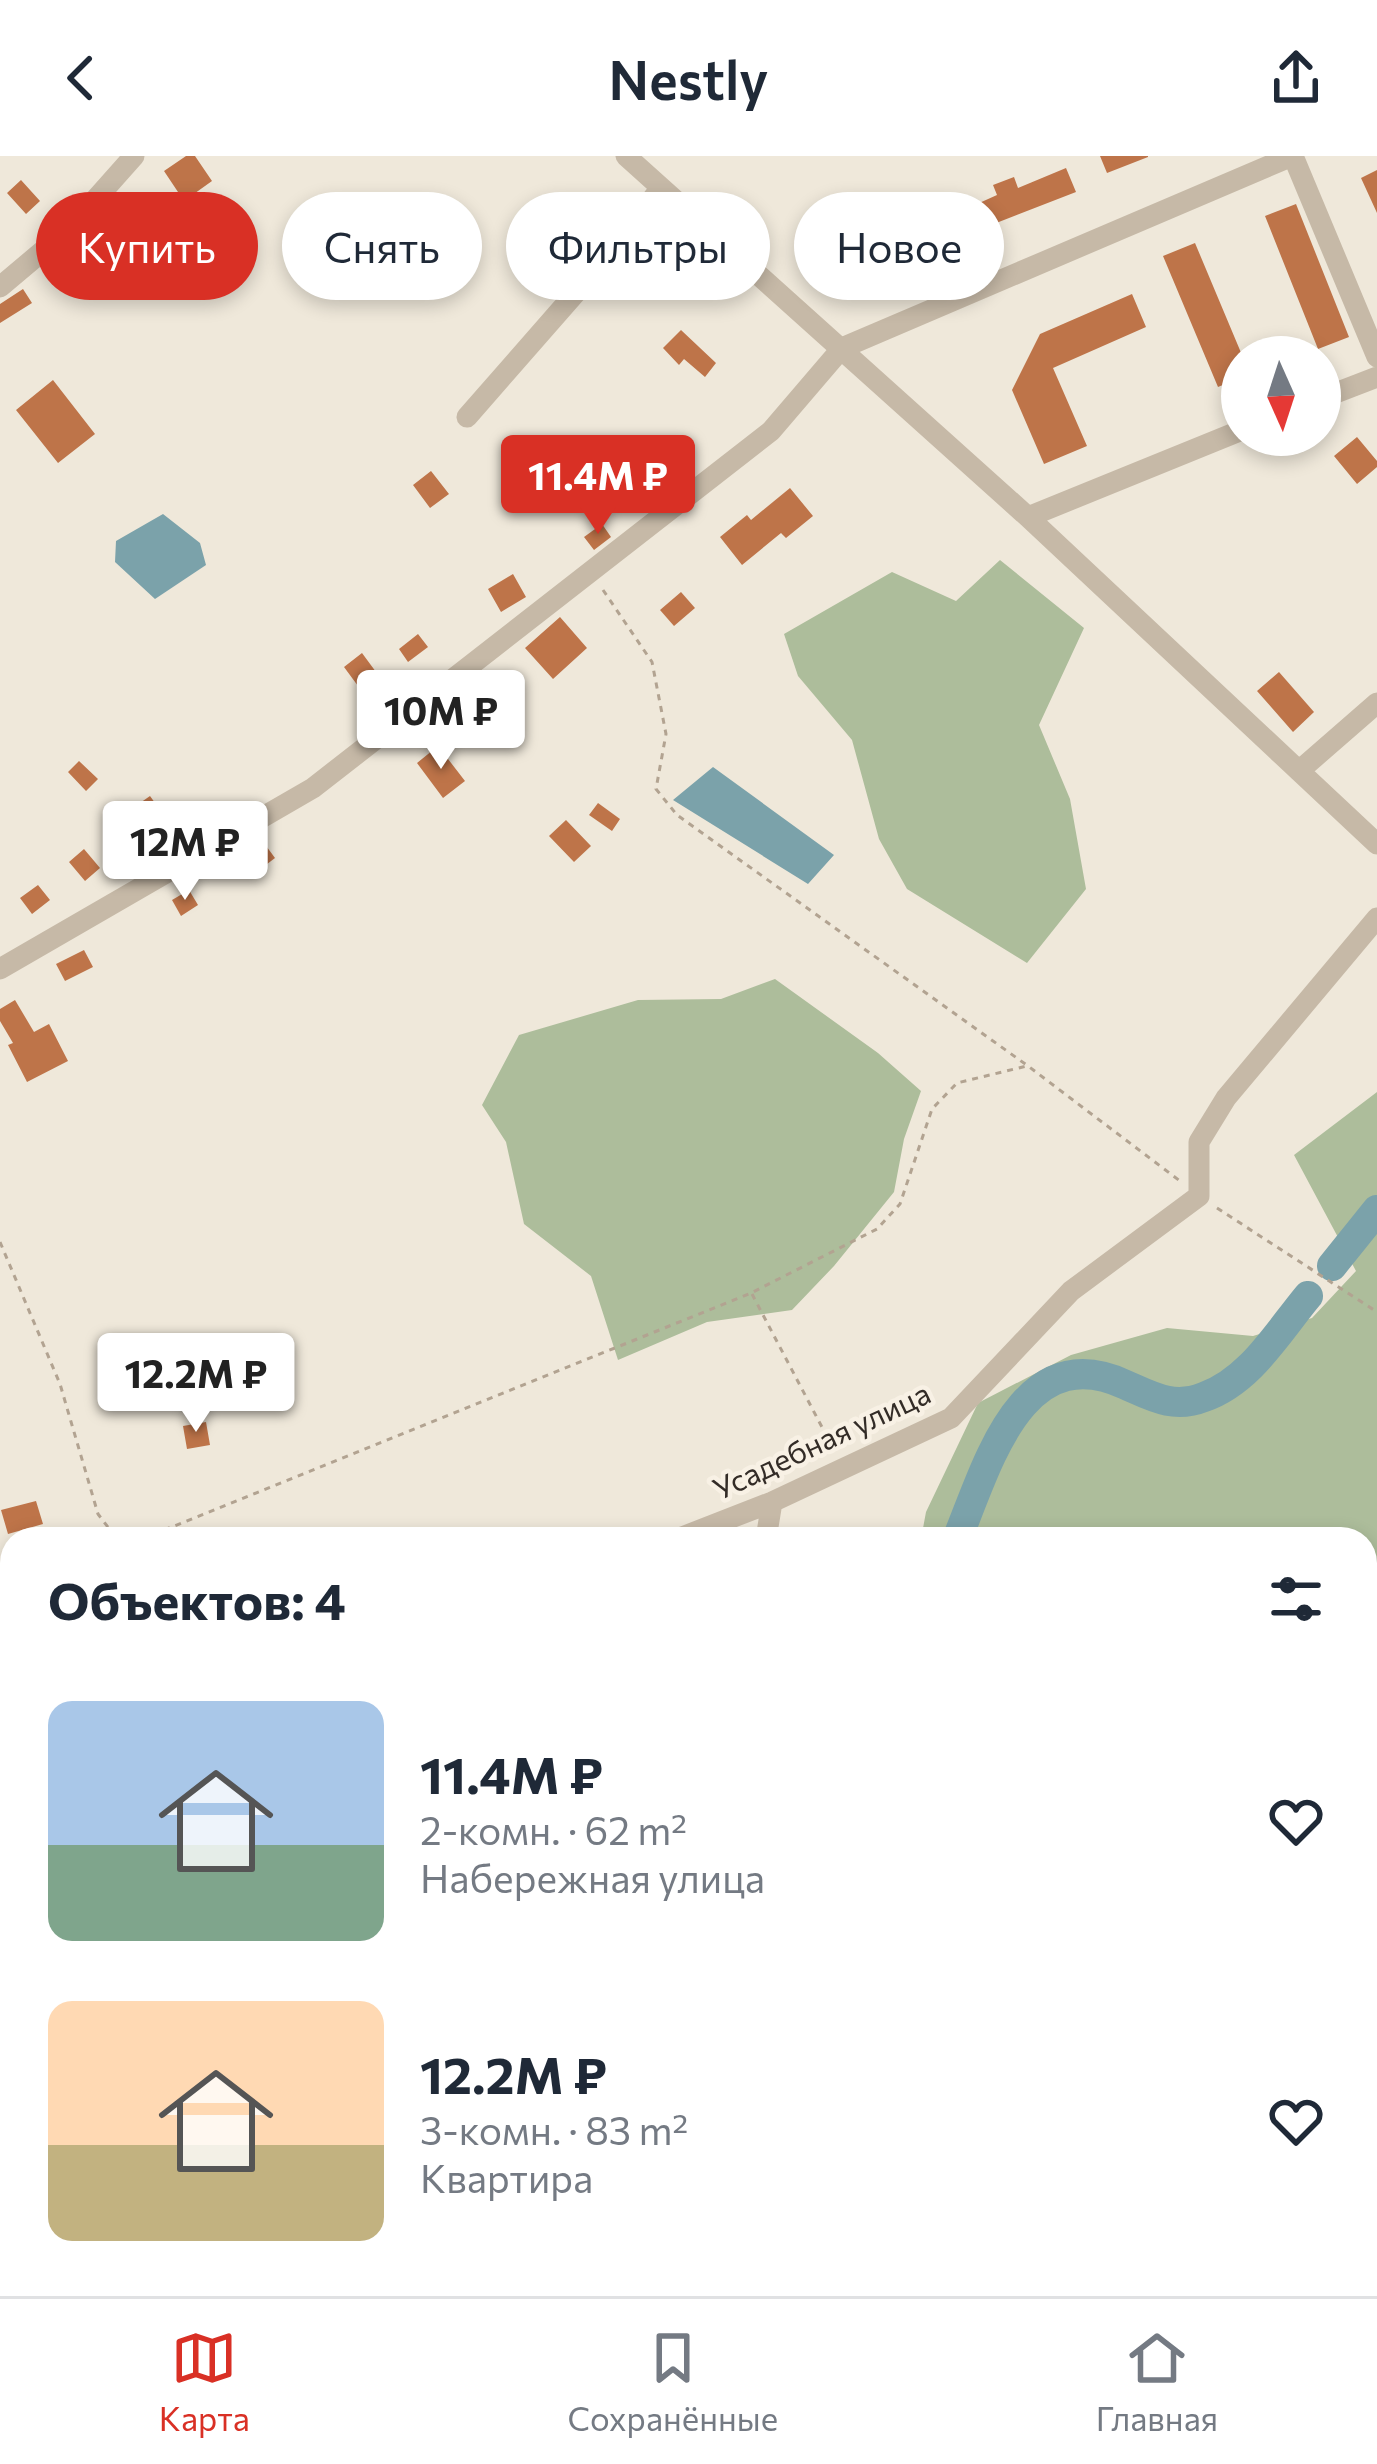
<!DOCTYPE html>
<html lang="ru">
<head>
<meta charset="utf-8">
<style>
  :root { --surface:#fff; --page:#f6f6f7; --text:#1f2937; --muted:#747a83; --line:#e0e1e3; --accent:#d93025 }
  body { margin:0; font-family:Commissioner,sans-serif; background:var(--page); color:var(--text); height:100vh; display:flex; flex-direction:column; font-size:45px; white-space:nowrap }
  * { box-sizing:border-box; margin:0 }
  p { font-size:39px; color:var(--muted) }
  .icon { flex:none; width:66px; height:66px; fill:none; stroke:currentColor; stroke-width:2; stroke-linecap:round; stroke-linejoin:round }
  .map { position:relative; flex:1; overflow:hidden }
  .side { position:absolute; left:0px; top:1371px; width:1377px; height:771px; display:flex; flex-direction:column; background:var(--surface); border-radius:36px 36px 0 0; box-shadow:0 6px 18px #0003 }
  .side>* { flex:none }
  .top-card { position:absolute; left:36px; top:36px; width:1305px; height:108px; display:flex; gap:24px }
  .needle { width:78px; rotate:177deg }
  .fabs { position:absolute; left:1221px; top:180px; display:grid; gap:24px }
  .fabs a { display:grid; place-items:center; width:120px; height:120px; border-radius:50%; background:var(--surface); box-shadow:0 6px 18px #0003; font-size:60px }
  .price { position:absolute; translate:-50% -102px; padding:0 27px; border-radius:12px; background:#fff; color:#222; font-size:39px; line-height:78px; filter:drop-shadow(0 3px 6px #0008) }
  .price::after { content:''; position:absolute; left:50%; top:72px; width:36px; height:27px; margin-left:-18px; background:inherit; clip-path:polygon(0 0,100% 0,50% 100%) }
  .price.on { background:var(--accent); color:#fff }
  ul { padding:0; list-style:none }
  li { display:flex; align-items:center; gap:36px; height:300px; padding:0 48px }
  li span { display:grid; place-items:center; flex:none; width:336px; height:240px; border-radius:24px; color:#555 }
  li>.icon { margin-inline-start:auto }
  span .icon { width:144px; height:144px; fill:#fffc; stroke-width:1 }
  li b { font-size:51px }
  h2 { display:flex; justify-content:space-between; align-items:center; height:144px; padding:0 48px; font-size:51px }
  .chip { padding:0 42px; border-radius:54px; background:var(--surface); box-shadow:0 6px 18px #0003; font-size:42px; line-height:108px }
  .chip.on { background:var(--accent); color:#fff }
  header { display:flex; justify-content:space-between; align-items:center; height:156px; padding:0 48px; background:var(--surface); font-size:54px; font-weight:600 }
  .tabs { display:flex; justify-content:space-around; align-items:center; height:168px; border-top:3px solid var(--line); background:var(--surface); font-size:33px; color:var(--muted) }
  .tabs a { display:grid; justify-items:center; gap:6px }
  .tabs .on { color:var(--accent) }
  .map>svg:first-child { display:block }
  .green { fill:#adbd9b }
  .water { fill:#7ba2aa }
  .lines { fill:none; stroke-linecap:round; stroke-linejoin:round }
  .river { stroke:#7ba2aa; stroke-width:30 }
  .building { fill:#be7449 }
  .path { stroke:#b2a391; stroke-width:3; stroke-dasharray:6 6; stroke-linecap:butt }
  .minor { stroke:#c6b9a7; stroke-width:21 }
  .labels { text-anchor:middle; stroke-width:9; stroke-linejoin:round; paint-order:stroke }
  .street-label { font-size:30px; fill:#332c27; stroke:#f8f1e5 }
</style>
</head>
<body>
<header><svg class="icon" aria-label="back" viewBox="0 0 24 24"><path d="M15 5l-7 7 7 7"/></svg>Nestly<svg class="icon" aria-label="share" viewBox="0 0 24 24"><path d="M12 15V3M7 8l5-5 5 5M5 13v7h14v-7"/></svg></header>
<div class="map">
<svg width="1377" height="2140" viewBox="0 0 1377 2140">
  <rect width="100%" height="100%" fill="#efe8da"/>
  <!-- green -->
  <path class="green" d="M 1000,404 L 1084,472 L 1039,569 L 1070,643 L 1086,733 L 1027,807 L 907,733 L 879,683 L 852,584 L 798,520 L 784,478 L 892,416 L 956,445 Z
    M 775,823 L 878,897 L 921,935 L 904,983 L 894,1036 L 834,1110 L 792,1154 L 707,1166 L 618,1204 L 591,1120 L 524,1068 L 506,986 L 482,949 L 519,879 L 638,844 L 721,843 Z
    M 1377,936 L 1377,2140 L 1139,2140 L 1112,2130 L 1365,2130 L 1365,1383 L 921,1383 L 926,1356 L 978,1247 L 1071,1199 L 1167,1172 L 1253,1180 L 1312,1162 L 1356,1115 L 1294,999 Z
    M 0,2066 L 12,2068 L 12,2130 L 286,2130 L 326,2140 L 0,2140 Z
    M 494,2130 L 564,2130 L 596,2140 L 476,2140 Z"/>
  <!-- water -->
  <path class="water" d="M 163,358 L 200,387 L 206,409 L 155,443 L 115,406 L 116,385 Z
    M 713,611 L 834,699 L 808,728 L 673,644 Z
    M 0,1870 L 12,1873 L 12,1927 L 0,1925 Z
    M 773,2130 L 941,2130 L 963,2140 L 795,2140 Z"/>
  <g class="lines">
    <!-- river -->
    <path class="river" d="M 1332,1110 L 1377,1054
      M 957,1383 C 987,1311 1021,1180 1126,1229 C 1153,1241 1174,1253 1204,1241 C 1250,1225 1278,1176 1308,1140"/>
  </g>
  <!-- building -->
  <path class="building" d="M 186,0 L 195,0 L 212,25 L 184,45 L 164,15 Z
    M 1100,0 L 1148,0 L 1148,1 L 1107,17 Z
    M 1066,12 L 1076,36 L 986,71 L 977,48 L 997,39 L 993,29 L 1014,21 L 1018,32 Z
    M 1377,14 L 1377,57 L 1361,22 Z
    M 21,24 L 40,45 L 26,58 L 7,37 Z
    M 563,41 L 594,72 L 574,93 L 542,63 Z
    M 1296,48 L 1349,181 L 1318,193 L 1265,60 Z
    M 160,63 L 174,88 L 150,102 L 135,77 Z
    M 946,65 L 956,91 L 931,101 L 921,75 Z
    M 1195,87 L 1242,199 L 1242,221 L 1218,231 L 1163,100 Z
    M 23,133 L 32,147 L 0,167 L 0,148 Z
    M 1132,138 L 1146,171 L 1053,212 L 1087,290 L 1044,308 L 1012,234 L 1040,178 Z
    M 681,174 L 716,207 L 705,221 L 684,203 L 679,209 L 663,192 Z
    M 53,224 L 95,278 L 58,307 L 16,254 Z
    M 1357,281 L 1377,305 L 1377,311 L 1357,328 L 1334,300 Z
    M 431,315 L 449,338 L 430,352 L 413,329 Z
    M 790,332 L 813,360 L 786,382 L 781,377 L 742,409 L 720,381 L 747,359 L 751,364 Z
    M 602,368 L 611,381 L 594,394 L 584,381 Z
    M 513,418 L 526,441 L 501,456 L 488,433 Z
    M 681,436 L 695,452 L 674,470 L 660,454 Z
    M 560,461 L 587,492 L 553,523 L 525,492 Z
    M 418,478 L 428,491 L 408,506 L 399,493 Z
    M 362,497 L 376,516 L 358,530 L 344,511 Z
    M 1279,516 L 1314,556 L 1293,576 L 1257,535 Z
    M 452,543 L 463,557 L 440,575 L 428,561 Z
    M 438,590 L 465,625 L 443,642 L 417,607 Z
    M 79,605 L 98,623 L 86,635 L 68,616 Z
    M 150,640 L 163,658 L 140,675 L 127,656 Z
    M 598,647 L 620,663 L 612,675 L 589,659 Z
    M 566,664 L 591,690 L 574,706 L 549,680 Z
    M 261,683 L 275,702 L 254,718 L 239,698 Z
    M 84,693 L 100,712 L 85,725 L 69,706 Z
    M 38,729 L 50,744 L 32,758 L 20,742 Z
    M 189,734 L 198,749 L 181,760 L 172,744 Z
    M 84,794 L 93,811 L 65,825 L 56,808 Z
    M 15,844 L 34,876 L 49,868 L 68,905 L 27,926 L 8,889 L 13,887 L 0,865 L 0,853 Z
    M 206,1266 L 210,1289 L 187,1293 L 183,1270 Z
    M 36,1345 L 43,1368 L 8,1378 L 1,1354 Z"/>
  <g class="lines">
    <!-- path -->
    <path class="path" d="M 603,434 L 652,506 L 666,578 L 656,633 L 677,659 L 1028,910 L 1180,1025
      M 1217,1052 L 1377,1156
      M 0,1086 L 60,1228 L 98,1358 L 117,1383
      M 752,1138 L 834,1294
      M 142,1383 L 751,1137 L 877,1073 L 900,1048 L 932,953 L 957,927 L 1027,910
      M 0,1423 L 12,1420
      M 0,1821 L 12,1823
      M 0,1975 L 12,1978
      M 637,2130 L 665,2140
      M 1112,2130 L 1139,2140"/>
    <!-- minor -->
    <path class="minor" d="M 626,0 L 1028,361 L 1377,688
      M 1293,0 L 1377,201
      M 0,131 L 70,72 L 134,0
      M 1320,243 L 1377,221
      M 467,261 L 614,93 L 660,33
      M 1028,361 L 1242,274
      M 1299,615 L 1377,547
      M 0,813 L 313,632 L 771,275 L 842,192 L 1292,0
      M 677,1383 L 772,1346 L 951,1262 L 1071,1135 L 1199,1040 L 1199,986 L 1226,942 L 1377,762
      M 766,1383 L 772,1346
      M 0,1604 L 12,1601"/>
  </g>
  <g class="labels">
    <!-- street labels -->
    <g class="street-label">
      <text transform="translate(822 1286) rotate(-25)" y="10">Усадебная улица</text>
    </g>
  </g>
</svg>
<div class="fabs">
<a><svg class="needle" viewBox="-14 -14 28 28"><path d="M0-13l5 13h-10z" fill="#e53935"/><path d="M0 13l5-13h-10z" fill="#747a83"/></svg></a>
</div>
<b class="price on" style="left:598px;top:381px">11.4M ₽</b>
<b class="price" style="left:441px;top:616px">10M ₽</b>
<b class="price" style="left:185px;top:747px">12M ₽</b>
<b class="price" style="left:196px;top:1279px">12.2M ₽</b>
<div class="top-card">
<a class="chip on">Купить</a>
<a class="chip">Снять</a>
<a class="chip">Фильтры</a>
<a class="chip">Новое</a>
</div>
<section class="side">
<h2>Объектов: 4<svg class="icon" aria-label="filters" viewBox="0 0 24 24"><path d="M4 7h16M4 17h16"/><circle cx="9" cy="7" r="2"/><circle cx="15" cy="17" r="2"/></svg></h2>
<ul>
<li><span style="background:linear-gradient(#a9c7e8 60%,#7fa58c 0)"><svg class="icon" aria-label="home" viewBox="0 0 24 24"><path d="M3 11l9-7 9 7M6 9v11h12V9"/></svg></span><div><b>11.4M ₽</b><p>2-комн. · 62 m²</p><p>Набережная улица</p></div><svg class="icon" aria-label="heart" viewBox="0 0 24 24"><path d="M12 20l-8-8c-3-5 5-10 8-4 3-6 11-1 8 4z"/></svg></li>
<li><span style="background:linear-gradient(#ffd9b3 60%,#c2b280 0)"><svg class="icon" aria-label="home" viewBox="0 0 24 24"><path d="M3 11l9-7 9 7M6 9v11h12V9"/></svg></span><div><b>12.2M ₽</b><p>3-комн. · 83 m²</p><p>Квартира</p></div><svg class="icon" aria-label="heart" viewBox="0 0 24 24"><path d="M12 20l-8-8c-3-5 5-10 8-4 3-6 11-1 8 4z"/></svg></li>
</ul>
</section>
</div>
<nav class="tabs">
<a class="on"><svg class="icon" aria-label="map" viewBox="0 0 24 24"><path d="M3 6l6-2 6 2 6-2v14l-6 2-6-2-6 2zM9 4v14M15 6v14"/></svg>Карта</a>
<a><svg class="icon" aria-label="saved" viewBox="0 0 24 24"><path d="M7 4h10v16l-5-4-5 4z"/></svg>Сохранённые</a>
<a><svg class="icon" aria-label="home" viewBox="0 0 24 24"><path d="M3 11l9-7 9 7M6 9v11h12V9"/></svg>Главная</a>
</nav>
</body>
</html>
